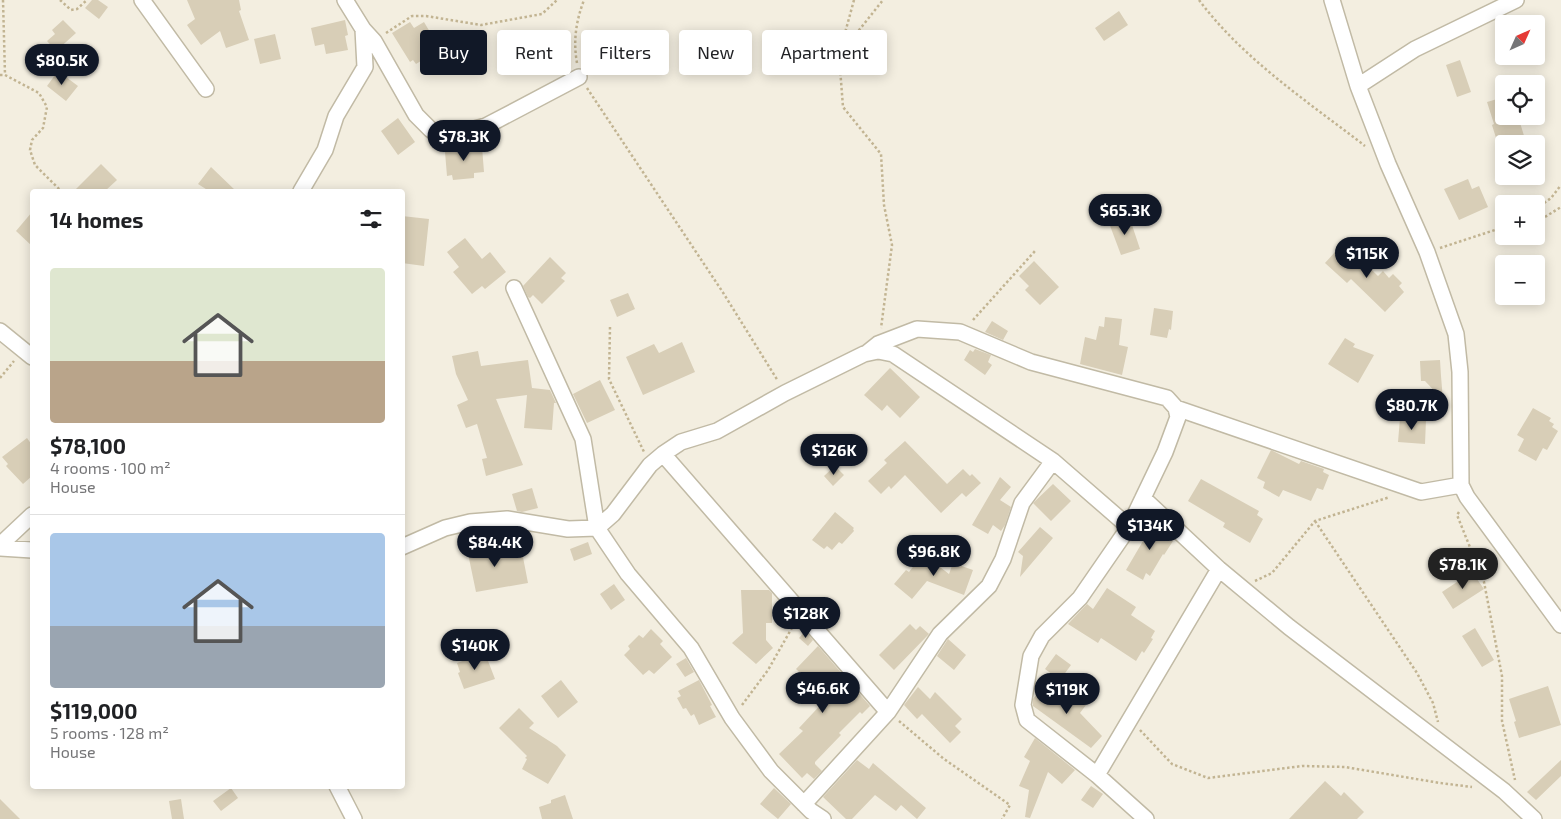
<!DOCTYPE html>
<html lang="en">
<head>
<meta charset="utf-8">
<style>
  :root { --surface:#fff; --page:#f6f6f6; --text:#202124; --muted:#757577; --line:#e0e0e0; --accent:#111827 }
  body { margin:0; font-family:"Exo 2",sans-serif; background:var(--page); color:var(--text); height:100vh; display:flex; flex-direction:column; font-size:19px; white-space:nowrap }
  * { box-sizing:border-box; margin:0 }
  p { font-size:16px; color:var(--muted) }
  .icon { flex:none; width:28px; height:28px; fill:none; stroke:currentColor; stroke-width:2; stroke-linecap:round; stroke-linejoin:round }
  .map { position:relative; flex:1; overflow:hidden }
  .drawer { position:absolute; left:30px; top:189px; width:375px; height:600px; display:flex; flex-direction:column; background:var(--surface); border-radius:5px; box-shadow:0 2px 12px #0003 }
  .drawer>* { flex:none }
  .guide { position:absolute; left:420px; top:30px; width:475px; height:45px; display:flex; gap:10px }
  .needle { width:32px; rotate:45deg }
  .fabs { position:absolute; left:1495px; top:15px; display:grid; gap:10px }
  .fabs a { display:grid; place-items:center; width:50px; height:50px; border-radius:5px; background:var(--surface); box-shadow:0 2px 12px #0003; font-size:25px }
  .price { position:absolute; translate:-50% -42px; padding:0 11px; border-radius:18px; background:var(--accent); color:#fff; font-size:16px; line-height:32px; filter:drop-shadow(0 1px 2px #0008) }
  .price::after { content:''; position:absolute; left:50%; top:30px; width:15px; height:11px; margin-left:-8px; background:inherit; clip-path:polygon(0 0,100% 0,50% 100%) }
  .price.selected { background:#222; color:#fff }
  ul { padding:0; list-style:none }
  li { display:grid; align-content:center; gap:10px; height:265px; padding:0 20px }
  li+li { border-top:1px solid var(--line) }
  li span { display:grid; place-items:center; height:155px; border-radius:5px; color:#555 }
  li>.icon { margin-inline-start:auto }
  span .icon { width:90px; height:90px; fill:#fffc; stroke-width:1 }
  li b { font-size:21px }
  h2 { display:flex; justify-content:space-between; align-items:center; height:60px; padding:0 20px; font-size:21px }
  .chip { padding:0 18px; border-radius:5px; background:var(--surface); box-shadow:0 2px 12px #0003; font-size:18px; line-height:45px }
  .chip.selected { background:var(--accent); color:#fff }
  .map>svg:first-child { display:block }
  .building { fill:#d8ceb7 }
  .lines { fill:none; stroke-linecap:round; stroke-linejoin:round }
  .minor-casing { stroke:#c1baa5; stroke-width:18 }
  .path { stroke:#c2b492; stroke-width:2.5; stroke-dasharray:2.5 2.5; stroke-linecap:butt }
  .minor { stroke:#fff; stroke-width:15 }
</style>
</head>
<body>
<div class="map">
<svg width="1561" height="819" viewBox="0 0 1561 819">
  <rect width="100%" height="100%" fill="#f3eee0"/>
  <!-- building -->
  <path class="building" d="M 92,0 L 98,0 L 108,7 L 99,19 L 85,8 Z
    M 187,0 L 239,0 L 241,10 L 239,11 L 249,40 L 226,48 L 220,31 L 201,45 L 187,25 L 195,19 Z
    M 1119,11 L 1128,25 L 1104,41 L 1095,28 Z
    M 63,20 L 76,33 L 56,51 L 47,41 L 55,34 L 52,30 Z
    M 345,20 L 348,35 L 345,36 L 348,50 L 326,54 L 324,44 L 315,46 L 311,28 Z
    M 410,22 L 414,28 L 424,22 L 440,49 L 416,64 L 413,60 L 410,62 L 392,33 Z
    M 275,34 L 281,59 L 260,64 L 254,39 Z
    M 1460,60 L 1471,92 L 1457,97 L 1446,65 Z
    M 58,71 L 78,86 L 66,101 L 47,86 Z
    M 1504,97 L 1504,116 L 1518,116 L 1525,139 L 1508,144 L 1506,138 L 1504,139 L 1504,146 L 1501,147 L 1499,140 L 1497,141 L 1492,125 L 1494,124 L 1487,102 Z
    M 398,118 L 415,142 L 398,155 L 381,131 Z
    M 473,144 L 473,148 L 482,147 L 484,172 L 474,173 L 474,178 L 453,180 L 452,175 L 447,176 L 445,152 L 453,151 L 452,146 Z
    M 101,164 L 117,180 L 105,191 L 74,191 Z
    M 211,167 L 236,191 L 209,191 L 198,184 Z
    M 1468,179 L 1472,189 L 1479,186 L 1488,207 L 1459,220 L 1444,189 Z
    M 32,212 L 32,246 L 16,231 Z
    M 402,216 L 429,219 L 424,266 L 402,263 Z
    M 1129,216 L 1140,249 L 1121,255 L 1109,223 Z
    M 465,238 L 482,259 L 490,252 L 506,272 L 485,289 L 482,286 L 472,294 L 453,272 L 459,267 L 447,252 Z
    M 1348,247 L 1378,276 L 1383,271 L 1389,278 L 1393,274 L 1402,283 L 1399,286 L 1404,292 L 1385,312 L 1351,279 L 1347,283 L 1325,263 L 1335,252 L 1339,256 Z
    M 550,257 L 566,273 L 561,278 L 565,281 L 542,304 L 533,295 L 530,298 L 528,297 L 523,286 Z
    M 1034,261 L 1059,287 L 1040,305 L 1025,290 L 1029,286 L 1019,276 Z
    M 628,293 L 635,309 L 617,317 L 610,300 Z
    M 1154,308 L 1173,311 L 1171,330 L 1169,329 L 1167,338 L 1150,335 Z
    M 1105,317 L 1122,319 L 1119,345 L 1128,347 L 1122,375 L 1080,364 L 1085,337 L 1096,340 L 1099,326 L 1104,327 Z
    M 992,321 L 1008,331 L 1003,340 L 985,332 Z
    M 1345,338 L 1355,344 L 1353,347 L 1374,355 L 1358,383 L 1328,364 Z
    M 682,342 L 695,372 L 643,395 L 626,357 L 654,344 L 659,353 Z
    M 975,349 L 991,355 L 988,362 L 992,365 L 985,375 L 964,360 L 970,350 L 973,352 Z
    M 478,351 L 481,366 L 528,360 L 532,388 L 550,390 L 556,403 L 554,403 L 552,430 L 524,428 L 527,395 L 496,399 L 523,465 L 486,476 L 482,459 L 487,458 L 477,424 L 466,428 L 457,405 L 468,400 L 456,374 L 452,356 Z
    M 1440,360 L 1441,376 L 1443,400 L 1425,381 L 1421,381 L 1420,361 Z
    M 890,368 L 920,397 L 900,418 L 887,405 L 882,411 L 864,395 Z
    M 600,380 L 615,410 L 587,423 L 573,394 Z
    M 1533,408 L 1551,418 L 1549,421 L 1554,424 L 1552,427 L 1558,431 L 1547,450 L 1543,448 L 1536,461 L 1518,451 L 1524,439 L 1517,435 Z
    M 1400,418 L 1426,420 L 1425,444 L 1398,442 Z
    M 27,438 L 32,445 L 32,476 L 23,484 L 6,466 L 8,464 L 2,457 Z
    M 905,441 L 947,484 L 963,469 L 970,476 L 972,474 L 981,483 L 966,497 L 962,493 L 941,513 L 905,475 L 891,489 L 889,486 L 881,494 L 868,481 L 887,463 L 884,460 Z
    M 1271,450 L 1299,464 L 1301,461 L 1324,469 L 1323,472 L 1329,475 L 1323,490 L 1317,488 L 1311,501 L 1283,490 L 1279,497 L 1263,488 L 1265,482 L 1257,478 Z
    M 835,466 L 844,475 L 833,486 L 824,476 Z
    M 1000,477 L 1011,487 L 1000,500 L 1011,507 L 1005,525 L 1001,531 L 993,525 L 988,534 L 972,525 Z
    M 1201,479 L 1259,511 L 1257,515 L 1263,519 L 1250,543 L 1223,527 L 1225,523 L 1188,501 Z
    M 1053,484 L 1071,501 L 1051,521 L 1033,503 Z
    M 532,488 L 538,508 L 522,512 L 517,511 L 512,494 Z
    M 835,512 L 854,528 L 853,529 L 854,531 L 842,544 L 839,542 L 832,550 L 827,546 L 824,549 L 812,540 Z
    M 1152,521 L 1167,533 L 1165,536 L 1173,541 L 1164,555 L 1163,554 L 1150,576 L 1146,573 L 1143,580 L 1126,570 L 1143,541 L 1140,539 Z
    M 1040,527 L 1053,538 L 1020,577 L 1023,556 L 1018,552 Z
    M 482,539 L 488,558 L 522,552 L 528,583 L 476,592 L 466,544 Z
    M 588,542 L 592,554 L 574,561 L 570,549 Z
    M 923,554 L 949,574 L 953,563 L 973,570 L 964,595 L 927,581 L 912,599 L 894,584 L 906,570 L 909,572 Z
    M 1472,572 L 1484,589 L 1453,609 L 1442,592 Z
    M 614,584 L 625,600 L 611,610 L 600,594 Z
    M 1107,588 L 1136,607 L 1131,615 L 1155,631 L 1151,638 L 1153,639 L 1144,653 L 1142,651 L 1136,661 L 1101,638 L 1098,643 L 1068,624 L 1087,604 L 1093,609 Z
    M 741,590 L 769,590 L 772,593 L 772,623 L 766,623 L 766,640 L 773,648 L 756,664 L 732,643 L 743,633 Z
    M 910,624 L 916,630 L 920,626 L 929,634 L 894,670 L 879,655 Z
    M 1475,628 L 1494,660 L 1482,667 L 1462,636 Z
    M 651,629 L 663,641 L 660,644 L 672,657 L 654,674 L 649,670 L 643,675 L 624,655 L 630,649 L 628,646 L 639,635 L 643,638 Z
    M 805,631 L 813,640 L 808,646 L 799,638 Z
    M 948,639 L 966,655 L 954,670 L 937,656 Z
    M 818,646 L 870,706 L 862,714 L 860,712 L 839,733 L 841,735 L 815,762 L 815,764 L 822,771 L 814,779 L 807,773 L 802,778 L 779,754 L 803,731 L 799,728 L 827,698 L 796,669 Z
    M 485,653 L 495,679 L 464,689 L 458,673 L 460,672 L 457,663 Z
    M 1056,654 L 1071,665 L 1060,680 L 1045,669 Z
    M 686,658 L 694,672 L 685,677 L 676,664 Z
    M 561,680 L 578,702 L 558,718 L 541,696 Z
    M 699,680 L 712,705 L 710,706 L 716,717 L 699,725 L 694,714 L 691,716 L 686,708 L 683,709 L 677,698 L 681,696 L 678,691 Z
    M 1053,684 L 1075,701 L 1077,698 L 1086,705 L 1080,713 L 1102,736 L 1091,748 L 1033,706 L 1033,699 L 1037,694 L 1042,698 Z
    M 1548,686 L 1561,725 L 1519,738 L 1514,722 L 1516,721 L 1509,699 Z
    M 918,687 L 930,699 L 935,692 L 962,719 L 955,726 L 961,732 L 950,743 L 922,714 L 917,719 L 904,705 Z
    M 519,708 L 534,723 L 529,728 L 557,746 L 566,755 L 548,784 L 522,769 L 527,759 L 525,758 L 527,756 L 499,728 Z
    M 1035,738 L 1075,770 L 1062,784 L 1048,772 L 1030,818 L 1025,817 L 1029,790 L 1019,786 L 1030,761 L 1024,757 Z
    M 857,760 L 869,769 L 873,763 L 926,808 L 917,819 L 901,805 L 896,811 L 875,795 L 852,819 L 846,819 L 823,797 Z
    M 1561,760 L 1561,776 L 1536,800 L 1527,792 Z
    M 1325,781 L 1341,796 L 1344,792 L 1364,812 L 1357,819 L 1289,819 Z
    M 1091,786 L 1103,794 L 1093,808 L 1081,800 Z
    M 231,788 L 238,798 L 221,811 L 213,801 Z
    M 774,788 L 791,804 L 778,819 L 760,804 Z
    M 565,795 L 573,819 L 542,819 L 539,807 L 551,803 L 551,800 Z
    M 0,799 L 20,819 L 0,819 Z
    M 181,799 L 184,819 L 172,819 L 169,801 Z"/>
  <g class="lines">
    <defs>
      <path id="minor" d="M 142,0 L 206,89
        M 1332,0 L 1358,86 L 1388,164 L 1427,252 L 1456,334 L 1460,372 L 1461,485 L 1467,497 L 1561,625
        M 363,29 L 374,41 L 416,115 L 431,130 L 448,136 L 486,126 L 579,77
        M 1358,86 L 1415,49 L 1516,0
        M 301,191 L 325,150 L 336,116 L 365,67 L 363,29 L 345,0
        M 514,288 L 583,439 L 597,528 L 628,574 L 691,648 L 732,718 L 771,771 L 811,811 L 823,819
        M 0,331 L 32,357
        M 868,352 L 878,344 L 917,329 L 960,332 L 1031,362 L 1167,398 L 1176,408 L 1178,417 L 1165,452 L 1129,527 L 1080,598 L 1042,636 L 1031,656 L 1023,705 L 1027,720 L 1097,775 L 1146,819
        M 1176,408 L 1421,492 L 1461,485
        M 663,454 L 888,712
        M 1143,498 L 1219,569 L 1289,627 L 1504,791 L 1534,819
        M 0,545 L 32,515
        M 402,547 L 445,528 L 470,522 L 507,519 L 568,529 L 597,528 L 613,514 L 650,465 L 663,454 L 681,442 L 717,431 L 785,393 L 864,354 L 878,351 L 893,354 L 1053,461 L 1129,527
        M 0,548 L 32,550
        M 1097,775 L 1219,569
        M 337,786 L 354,819
        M 804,804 L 888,712 L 940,634 L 989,586 L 1003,559 L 1022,503 L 1053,461"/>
    </defs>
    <!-- minor casing -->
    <use href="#minor" class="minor-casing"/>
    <!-- path -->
    <path class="path" d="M 3,0 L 5,75
      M 60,0 L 71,10 L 77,9 L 87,0
      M 854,0 L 839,55 L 843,107 L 881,154 L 884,205 L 892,245 L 881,328
      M 1199,0 C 1243,59 1307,101 1365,146
      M 386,33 L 412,16 L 426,16 L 481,25 L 542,14 L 557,0
      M 840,54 L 883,0
      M 577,63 C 573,41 576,21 584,0
      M 0,75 L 5,75 L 39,93 L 47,107 L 43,128 L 32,140 L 30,150 L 35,165 L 61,191
      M 587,88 L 722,291 L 778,381
      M 1536,209 L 1551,198 L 1561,185
      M 1536,221 L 1540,220 L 1561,207
      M 1440,248 L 1504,227
      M 973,320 L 1035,251
      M 610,327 L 609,379 L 644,452
      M 0,378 L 14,361
      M 1459,512 L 1457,515 L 1484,582 L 1502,676 L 1502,721 L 1515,780
      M 1315,521 L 1417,673 L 1433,703 L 1438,722
      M 1255,581 L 1272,573 L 1315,521 L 1390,497
      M 742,705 L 768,670 L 793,626
      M 899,721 L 944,759 L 1010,805 L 1002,819
      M 1140,730 L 1172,764 L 1208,778 L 1302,766 L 1345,767 L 1440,783 L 1472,787"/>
    <!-- minor -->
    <use href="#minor" class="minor"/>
  </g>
</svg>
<div class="fabs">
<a><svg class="needle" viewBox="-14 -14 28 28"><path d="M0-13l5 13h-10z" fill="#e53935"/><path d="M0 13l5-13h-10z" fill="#757577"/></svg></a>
<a><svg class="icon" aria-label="locate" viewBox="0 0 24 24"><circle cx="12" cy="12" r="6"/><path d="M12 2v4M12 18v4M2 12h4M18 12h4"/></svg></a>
<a><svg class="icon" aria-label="layers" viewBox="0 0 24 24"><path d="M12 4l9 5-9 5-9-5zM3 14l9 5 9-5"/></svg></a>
<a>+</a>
<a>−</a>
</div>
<b class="price" style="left:62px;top:86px">$80.5K</b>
<b class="price" style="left:464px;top:162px">$78.3K</b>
<b class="price" style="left:1125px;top:236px">$65.3K</b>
<b class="price" style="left:1367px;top:279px">$115K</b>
<b class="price" style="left:1412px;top:431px">$80.7K</b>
<b class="price" style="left:834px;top:476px">$126K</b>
<b class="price" style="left:1150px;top:551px">$134K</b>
<b class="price" style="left:495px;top:568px">$84.4K</b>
<b class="price" style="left:934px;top:577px">$96.8K</b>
<b class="price selected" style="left:1463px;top:590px">$78.1K</b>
<b class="price" style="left:806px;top:639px">$128K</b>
<b class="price" style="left:475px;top:671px">$140K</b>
<b class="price" style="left:823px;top:714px">$46.6K</b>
<b class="price" style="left:1067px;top:715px">$119K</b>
<div class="guide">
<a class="chip selected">Buy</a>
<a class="chip">Rent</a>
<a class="chip">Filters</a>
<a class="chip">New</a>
<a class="chip">Apartment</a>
</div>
<section class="drawer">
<h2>14 homes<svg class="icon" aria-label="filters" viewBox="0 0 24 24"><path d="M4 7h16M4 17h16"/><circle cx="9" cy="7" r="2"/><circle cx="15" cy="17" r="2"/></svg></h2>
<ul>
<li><span style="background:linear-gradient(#dfe7d0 60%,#b9a48a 0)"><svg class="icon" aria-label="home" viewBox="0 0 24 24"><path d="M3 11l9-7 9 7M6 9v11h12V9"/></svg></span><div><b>$78,100</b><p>4 rooms · 100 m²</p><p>House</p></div></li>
<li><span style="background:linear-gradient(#a9c7e8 60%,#9aa5b1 0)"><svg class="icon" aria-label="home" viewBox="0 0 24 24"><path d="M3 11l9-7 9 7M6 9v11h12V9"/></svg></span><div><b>$119,000</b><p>5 rooms · 128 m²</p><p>House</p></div></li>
</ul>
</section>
</div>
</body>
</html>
